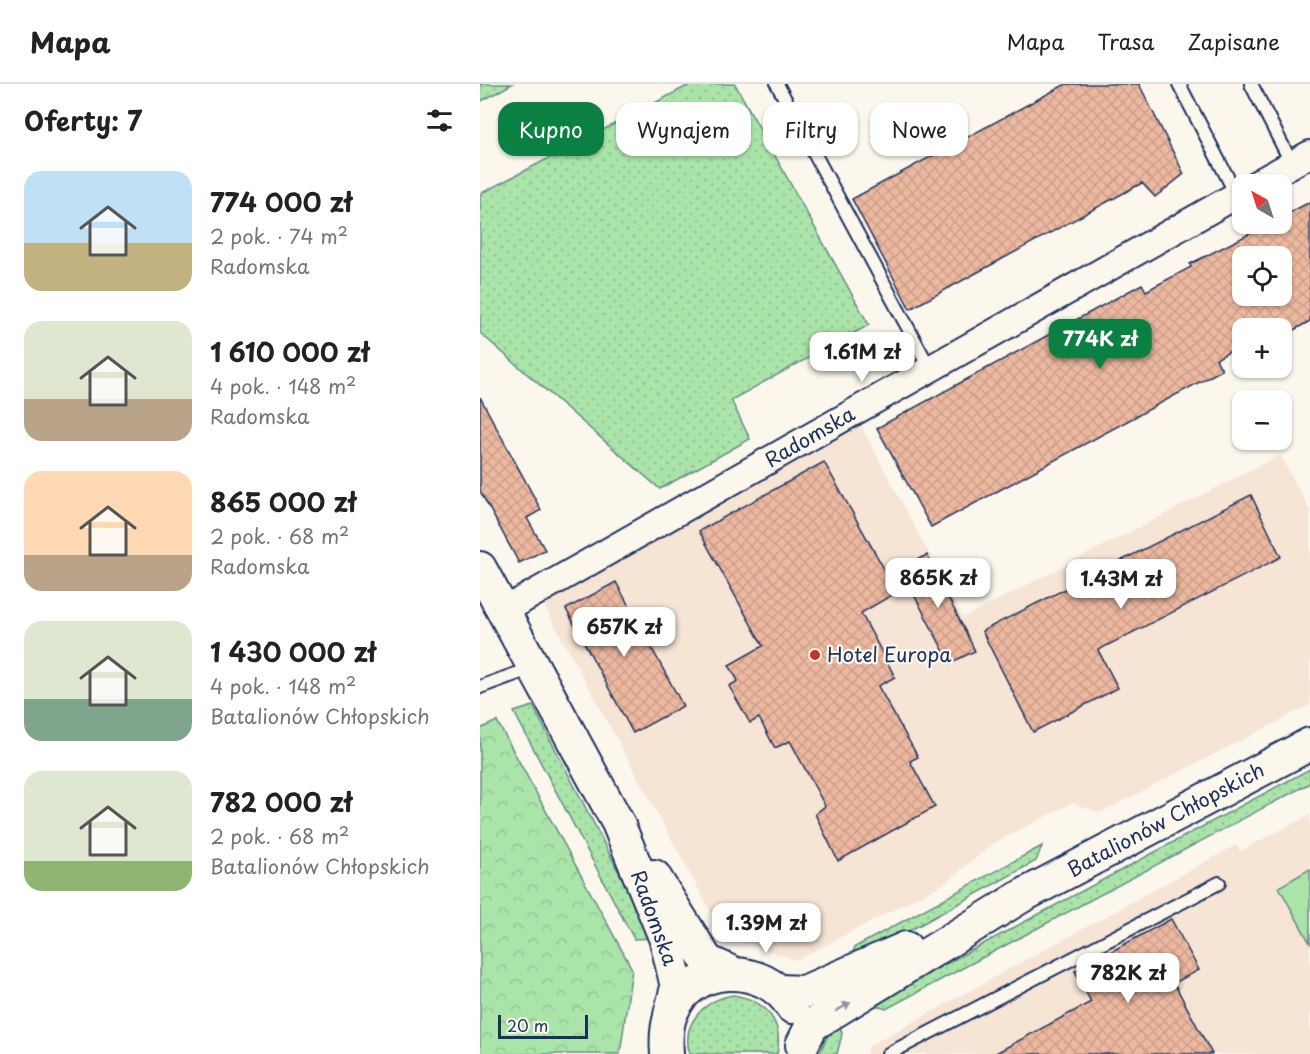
<!DOCTYPE html>
<html lang="pl">
<head>
<meta charset="utf-8">
<style>
  :root { --surface:#fff; --page:#f6f6f6; --text:#222; --muted:#767676; --line:#e0e0e0; --accent:#0b8043 }
  body { margin:0; font-family:"Playpen Sans",sans-serif; background:var(--page); color:var(--text); height:100vh; display:flex; flex-direction:column; font-size:22px; white-space:nowrap }
  * { box-sizing:border-box; margin:0 }
  p { font-size:20px; color:var(--muted) }
  .icon { flex:none; width:33px; height:33px; fill:none; stroke:currentColor; stroke-width:2; stroke-linecap:round; stroke-linejoin:round }
  .map { position:relative; flex:1; overflow:hidden }
  .sheet { display:flex; flex-direction:column; background:var(--surface); width:480px }
  .sheet>* { flex:none }
  .top-card { position:absolute; left:18px; top:18px; width:570px; height:54px; display:flex; gap:12px }
  .needle { width:39px; rotate:321deg }
  .buttons { position:absolute; left:752px; top:90px; display:grid; gap:12px }
  .buttons a { display:grid; place-items:center; width:60px; height:60px; border-radius:12px; background:var(--surface); box-shadow:0 2px 4px #0004; font-size:30px }
  .scale { position:absolute; left:18px; bottom:15px; width:90px; box-sizing:border-box; padding-left:6px; border:3px solid #1b2f5e; border-top:0; font-size:16px; line-height:21px; white-space:nowrap; color:#1b2f5e; -webkit-text-stroke:4px #fbf7ec; paint-order:stroke }
  .price { position:absolute; translate:-50% -51px; padding:0 14px; border-radius:12px; background:#fff; color:#222; font-size:20px; line-height:39px; filter:drop-shadow(0 2px 3px #0008) }
  .price::after { content:''; position:absolute; left:50%; top:36px; width:18px; height:14px; margin-left:-9px; background:inherit; clip-path:polygon(0 0,100% 0,50% 100%) }
  .price.on { background:var(--accent); color:#fff }
  ul { padding:0; list-style:none }
  li { display:flex; align-items:center; gap:18px; height:150px; padding:0 24px }
  li span { display:grid; place-items:center; flex:none; width:168px; height:120px; border-radius:18px; color:#555 }
  li>.icon { margin-inline-start:auto }
  span .icon { width:72px; height:72px; fill:#fffc; stroke-width:1 }
  li b { font-size:26px }
  h2 { display:flex; justify-content:space-between; align-items:center; height:72px; padding:0 24px; font-size:26px }
  .pill { padding:0 21px; border-radius:18px; background:var(--surface); box-shadow:0 2px 4px #0004; font-size:21px; line-height:54px }
  .pill.on { background:var(--accent); color:#fff }
  header { display:flex; align-items:center; gap:36px; box-sizing:border-box; height:84px; padding:0 30px; background:var(--surface); border-bottom:2px solid var(--line) }
  header strong { font-size:28px }
  nav { display:flex; gap:33px; margin-inline-start:auto; font-size:21px }
  main { display:flex; flex:1; min-height:0 }
  .map>svg:first-child { display:block }
  .built { fill:#f6e4d5 }
  .grass { fill:url(#grass-dots); stroke:#628a84; stroke-width:1.5 }
  .forest { fill:url(#forest-crowns); stroke:#628a84; stroke-width:1.5 }
  .pitch { fill:#aae4a9; stroke:#628a84; stroke-width:1.5 }
  .building { fill:url(#building-cross-hatch); stroke:#1b2f5e; stroke-width:1.5; fill-rule:evenodd }
  .lines { fill:none; stroke-linecap:round; stroke-linejoin:round }
  .service-casing { stroke:#1b2f5e; stroke-width:16 }
  .minor-casing { stroke:#1b2f5e; stroke-width:30 }
  .tertiary-casing { stroke:#1b2f5e; stroke-width:36 }
  .service { stroke:#fbf7ec; stroke-width:12 }
  .minor { stroke:#fbf7ec; stroke-width:26 }
  .tertiary { stroke:#fbf7ec; stroke-width:32 }
  .oneway { fill:#8b93a5 }
  .poi-dot { fill:#c8321e; stroke:#fbf7ec; stroke-width:2 }
  .labels { text-anchor:middle; stroke-width:4.5; stroke-linejoin:round; paint-order:stroke }
  .street-label { font-size:20px; fill:#1b2f5e; stroke:#fbf7ec }
  .poi-label { font-size:20px; fill:#1b2f5e; stroke:#fbf7ec; text-anchor:start }
</style>
</head>
<body>
<header>
<strong>Mapa</strong>
<nav><a>Mapa</a><a>Trasa</a><a>Zapisane</a></nav>
</header>
<main>
<section class="sheet">
<h2>Oferty: 7<svg class="icon" aria-label="filters" viewBox="0 0 24 24"><path d="M4 7h16M4 17h16"/><circle cx="9" cy="7" r="2"/><circle cx="15" cy="17" r="2"/></svg></h2>
<ul>
<li><span style="background:linear-gradient(#bfe0f5 60%,#c2b280 0)"><svg class="icon" aria-label="home" viewBox="0 0 24 24"><path d="M3 11l9-7 9 7M6 9v11h12V9"/></svg></span><div><b>774 000 zł</b><p>2 pok. · 74 m²</p><p>Radomska</p></div></li>
<li><span style="background:linear-gradient(#dfe7d0 65%,#b9a48a 0)"><svg class="icon" aria-label="home" viewBox="0 0 24 24"><path d="M3 11l9-7 9 7M6 9v11h12V9"/></svg></span><div><b>1 610 000 zł</b><p>4 pok. · 148 m²</p><p>Radomska</p></div></li>
<li><span style="background:linear-gradient(#ffd9b3 70%,#b9a48a 0)"><svg class="icon" aria-label="home" viewBox="0 0 24 24"><path d="M3 11l9-7 9 7M6 9v11h12V9"/></svg></span><div><b>865 000 zł</b><p>2 pok. · 68 m²</p><p>Radomska</p></div></li>
<li><span style="background:linear-gradient(#dfe7d0 65%,#7fa58c 0)"><svg class="icon" aria-label="home" viewBox="0 0 24 24"><path d="M3 11l9-7 9 7M6 9v11h12V9"/></svg></span><div><b>1 430 000 zł</b><p>4 pok. · 148 m²</p><p>Batalionów Chłopskich</p></div></li>
<li><span style="background:linear-gradient(#dfe7d0 75%,#8fb573 0)"><svg class="icon" aria-label="home" viewBox="0 0 24 24"><path d="M3 11l9-7 9 7M6 9v11h12V9"/></svg></span><div><b>782 000 zł</b><p>2 pok. · 68 m²</p><p>Batalionów Chłopskich</p></div></li>
</ul>
</section>
<div class="map">
<svg width="830" height="970" viewBox="0 0 830 970">
  <defs>
    <pattern id="grass-dots" width="8" height="8" patternUnits="userSpaceOnUse" patternTransform="scale(1.5)"><rect width="8" height="8" fill="#aae4a9"/><path d="M2 2h.1M6 6h.1" fill="none" stroke="#92c494" stroke-width="1.8" stroke-linecap="round"/></pattern>
    <pattern id="forest-crowns" width="20" height="18" patternUnits="userSpaceOnUse" patternTransform="scale(1.5)"><rect width="20" height="18" fill="#aae4a9"/><path d="M2 6a3 3 0 1 1 6 0M12 15a3 3 0 1 1 6 0" fill="none" stroke="#92c494"/></pattern>
    <pattern id="building-cross-hatch" width="8" height="8" patternUnits="userSpaceOnUse" patternTransform="scale(1.5)"><rect width="8" height="8" fill="#ecb89f"/><path d="M0 0l8 8M0 8l8-8" fill="none" stroke="#ca9e8b"/></pattern>
  </defs>
  <rect width="100%" height="100%" fill="#fbf7ec"/>
  <filter id="ink" filterUnits="userSpaceOnUse"><feTurbulence type="fractalNoise" baseFrequency=".0167" numOctaves="2"/><feDisplacementMap in="SourceGraphic" scale="12" xChannelSelector="R" yChannelSelector="G"/><feConvolveMatrix kernelMatrix="1 2 1 2 8 2 1 2 1" color-interpolation-filters="sRGB"/></filter>
  <g filter="url(#ink)">
    <!-- built -->
    <path class="built" d="M 378,336 L 483,534 L 800,371 L 830,427 L 830,621 L 620,729 L 592,719 L 514,759 L 463,800 L 317,876 L 244,852 L 59,512 Z
      M 830,731 L 830,970 L 386,970 L 389,962 L 756,761 L 760,767 Z"/>
    <!-- grass -->
    <path class="grass" d="M 0,0 L 32,0 L 0,18 Z
      M 211,0 L 255,0 L 389,241 L 251,316 L 270,355 L 180,405 L 0,249 L 0,110 Z
      M 53,622 L 173,854 L 154,855 L 34,628 Z
      M 830,685 L 830,699 L 406,925 L 391,920 Z
      M 562,762 L 556,777 L 367,881 L 375,863 Z
      M 253,911 C 285,916 304,937 297,970 L 210,970 C 200,939 225,916 253,911 Z
      M 359,938 L 362,950 L 357,970 L 339,970 L 349,949 Z"/>
    <!-- forest -->
    <path class="forest" d="M 17,637 L 152,885 L 140,970 L 0,970 L 0,645 Z"/>
    <!-- pitch -->
    <path class="pitch" d="M 830,785 L 830,859 L 799,803 Z"/>
    <!-- building -->
    <path class="building" d="M 586,0 L 659,0 L 704,90 L 675,113 L 662,99 L 430,225 L 372,115 Z
      M 830,118 L 830,237 L 805,251 L 802,244 L 762,244 L 762,261 L 736,275 L 742,286 L 451,443 L 397,344 L 662,200 L 666,207 L 711,183 L 710,180 L 789,140 L 801,140 L 801,133 ZM 762,172 L 801,172 L 801,212 L 762,212 Z
      M 0,313 L 61,426 L 47,434 L 65,466 L 39,479 L 0,407 Z
      M 344,378 L 417,508 L 381,529 L 415,593 L 398,602 L 438,673 L 430,677 L 455,723 L 358,777 L 335,730 L 345,722 L 310,657 L 295,664 L 279,634 L 270,639 L 249,602 L 258,597 L 249,581 L 283,562 L 219,447 Z
      M 771,411 L 801,473 L 618,566 L 638,604 L 553,648 L 502,547 Z
      M 447,471 L 495,567 L 470,579 L 420,484 Z
      M 136,498 L 203,622 L 153,649 L 86,525 Z
      M 691,835 L 719,886 L 694,899 L 732,970 L 514,970 L 611,918 L 595,887 Z"/>
    <g class="lines">
      <defs>
        <path id="service" d="M 297,0 L 450,285
          M 699,0 L 757,112
          M 771,0 L 812,80
          M 0,603 L 52,584
          M 408,970 L 739,799"/>
        <path id="minor" d="M 776,100 L 830,70
          M 23,527 L 762,108"/>
        <path id="tertiary" d="M 0,484 L 138,739 L 186,856 L 197,903 L 190,931
          M 174,792 L 227,877 L 253,889
          M 300,907 L 324,908 L 426,864
          M 322,961 L 332,941 L 542,812 L 830,660
          M 187,970 C 186,957 186,945 190,933 C 208,878 285,877 312,923"/>
      </defs>
      <!-- service casing -->
      <use href="#service" class="service-casing"/>
      <!-- minor casing -->
      <use href="#minor" class="minor-casing"/>
      <!-- tertiary casing -->
      <use href="#tertiary" class="tertiary-casing"/>
      <!-- service -->
      <use href="#service" class="service"/>
      <!-- minor -->
      <use href="#minor" class="minor"/>
      <!-- tertiary -->
      <use href="#tertiary" class="tertiary"/>
    </g>
    <!-- one-way arrows -->
    <defs><path id="oneway-solid" d="M-6-.8H1V-3.2L6.5 0L1 3.2V.8H-6Z" transform="scale(1.5)"/></defs>
    <use class="oneway" href="#oneway-solid" transform="translate(363 923) rotate(-31)"/>
  </g>
  <!-- markers -->
  <circle class="poi-dot" cx="335" cy="571" r="6"/>
  <g class="labels">
    <!-- street labels -->
    <g class="street-label">
      <text transform="translate(330 353) rotate(-30)" y="7">Radomska</text>
      <text transform="translate(686 736) rotate(-28)" y="7">Batalionów Chłopskich</text>
      <text transform="translate(174 834) rotate(70)" y="7">Radomska</text>
    </g>
    <!-- poi labels -->
    <g class="poi-label">
      <text x="347" y="578">Hotel Europa</text>
    </g>
  </g>
</svg>
<div class="buttons">
<a><svg class="needle" viewBox="-14 -14 28 28"><path d="M0-13l5 13h-10z" fill="#e53935"/><path d="M0 13l5-13h-10z" fill="#767676"/></svg></a>
<a><svg class="icon" aria-label="locate" viewBox="0 0 24 24"><circle cx="12" cy="12" r="6"/><path d="M12 2v4M12 18v4M2 12h4M18 12h4"/></svg></a>
<a>+</a>
<a>−</a>
</div>
<div class="scale">20 m</div>
<b class="price on" style="left:620px;top:286px">774K zł</b>
<b class="price" style="left:382px;top:299px">1.61M zł</b>
<b class="price" style="left:458px;top:525px">865K zł</b>
<b class="price" style="left:641px;top:526px">1.43M zł</b>
<b class="price" style="left:144px;top:574px">657K zł</b>
<b class="price" style="left:286px;top:870px">1.39M zł</b>
<b class="price" style="left:648px;top:920px">782K zł</b>
<div class="top-card">
<a class="pill on">Kupno</a>
<a class="pill">Wynajem</a>
<a class="pill">Filtry</a>
<a class="pill">Nowe</a>
</div>
</div>
</main>
</body>
</html>
